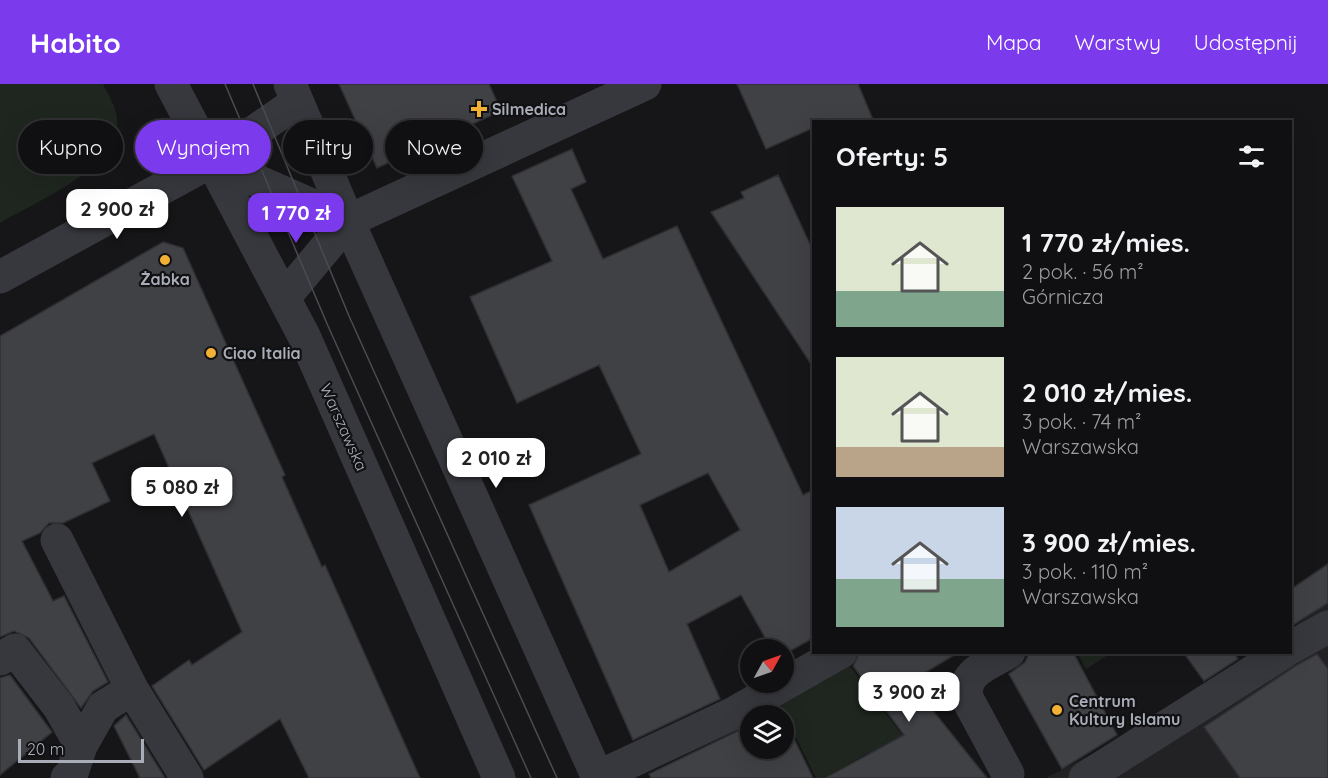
<!DOCTYPE html>
<html lang="pl">
<head>
<meta charset="utf-8">
<style>
  :root { --surface:#101012; --page:#19191b; --text:#f1f3f6; --muted:#9c9d9f; --line:#303032; --accent:#7c3aed }
  body { margin:0; font-family:Quicksand,sans-serif; background:var(--page); color:var(--text); height:100vh; display:flex; flex-direction:column; font-size:22px; white-space:nowrap }
  * { box-sizing:border-box; margin:0 }
  p { font-size:20px; color:var(--muted) }
  .icon { flex:none; width:33px; height:33px; fill:none; stroke:currentColor; stroke-width:2; stroke-linecap:round; stroke-linejoin:round }
  .map { position:relative; flex:1; overflow:hidden }
  .details { position:absolute; left:812px; top:36px; width:480px; height:534px; display:flex; flex-direction:column; background:var(--surface); border-radius:0px; box-shadow:0 6px 24px #0002,0 0 0 2px var(--line) }
  .details>* { flex:none }
  .top-card { position:absolute; left:18px; top:36px; width:570px; height:54px; display:flex; gap:12px }
  .needle { width:39px; rotate:50deg }
  .controls { position:absolute; left:740px; top:555px; display:grid; gap:12px }
  .controls a { display:grid; place-items:center; width:54px; height:54px; border-radius:50%; background:var(--surface); box-shadow:0 6px 24px #0002,0 0 0 2px var(--line); font-size:30px }
  .scale { position:absolute; left:18px; bottom:15px; width:126px; box-sizing:border-box; padding-left:6px; border:3px solid #a8adb8; border-top:0; font-size:16px; line-height:21px; white-space:nowrap; color:#a8adb8; -webkit-text-stroke:4px #111113; paint-order:stroke }
  .price { position:absolute; translate:-50% -51px; padding:0 14px; border-radius:12px; background:#fff; color:#222; font-size:20px; line-height:39px; filter:drop-shadow(0 2px 3px #0008) }
  .price::after { content:''; position:absolute; left:50%; top:36px; width:18px; height:14px; margin-left:-9px; background:inherit; clip-path:polygon(0 0,100% 0,50% 100%) }
  .price.selected { background:var(--accent); color:#fff }
  ul { padding:0; list-style:none }
  li { display:flex; align-items:center; gap:18px; height:150px; padding:0 24px }
  li span { display:grid; place-items:center; flex:none; width:168px; height:120px; border-radius:0px; color:#555 }
  li>.icon { margin-inline-start:auto }
  span .icon { width:72px; height:72px; fill:#fffc; stroke-width:1 }
  li b { font-size:26px }
  h2 { display:flex; justify-content:space-between; align-items:center; height:72px; padding:0 24px; font-size:26px }
  .tag { padding:0 21px; border-radius:27px; background:var(--surface); box-shadow:0 6px 24px #0002,0 0 0 2px var(--line); font-size:21px; line-height:54px }
  .tag.selected { background:var(--accent); color:#fff }
  header { display:flex; align-items:center; gap:36px; box-sizing:border-box; height:84px; padding:0 30px; background:var(--accent); color:#fff }
  header strong { font-size:28px }
  nav { display:flex; gap:33px; margin-inline-start:auto; font-size:21px }
  .map>svg:first-child { display:block }
  .built { fill:#222225 }
  .green { fill:#1e261f }
  .building { fill:#404145; stroke:#303034; stroke-width:1.5; fill-rule:evenodd }
  .lines { fill:none; stroke-linecap:round; stroke-linejoin:round }
  .minor { stroke:#37383d; stroke-width:33 }
  .tram { stroke:#4a4c52; stroke-width:1.5 }
  .poi-dot { fill:#f2b134; stroke:#111113; stroke-width:2 }
  .labels { text-anchor:middle; stroke-width:4.5; stroke-linejoin:round; paint-order:stroke }
  .poi-label { font-size:16px; font-weight:bold; fill:#a8adb8; stroke:#111113; text-anchor:start }
  .street-label { font-size:16px; fill:#a8adb8; stroke:#111113 }
</style>
</head>
<body>
<header>
<strong>Habito</strong>
<nav><a>Mapa</a><a>Warstwy</a><a>Udostępnij</a></nav>
</header>
<div class="map">
<svg width="1328" height="694" viewBox="0 0 1328 694">
  <rect width="100%" height="100%" fill="#161618"/>
  <!-- built -->
  <path class="built" d="M 1328,519 L 1328,694 L 1046,694 L 1290,568 L 1290,545 Z"/>
  <!-- green -->
  <path class="green" d="M 0,0 L 103,0 C 108,10 116,23 117,34 C 122,83 35,118 0,139 Z
    M 1077,569 L 1111,569 L 1086,585 Z
    M 847,578 L 909,660 L 878,680 L 870,668 L 823,694 L 816,694 L 778,617 Z"/>
  <!-- building -->
  <path class="building" d="M 339,0 L 489,0 L 501,27 L 377,84 Z
    M 737,0 L 858,0 L 874,38 L 813,38 L 813,44 L 766,65 Z
    M 572,65 L 586,98 L 571,105 L 603,175 L 677,142 L 803,411 L 813,406 L 813,554 L 783,571 L 783,566 L 772,566 L 741,511 L 687,540 L 720,615 L 633,656 L 529,421 L 641,370 L 599,281 L 517,319 L 470,213 L 552,177 L 512,92 ZM 708,389 L 740,446 L 669,488 L 640,421 Z
    M 778,91 L 813,167 L 813,283 L 711,128 L 744,114 L 741,108 Z
    M 163,158 L 183,164 L 285,391 L 282,393 L 322,483 L 325,481 L 420,694 L 309,694 L 280,635 L 204,686 L 152,602 L 189,576 L 192,581 L 242,548 L 154,350 L 92,379 L 110,417 L 63,439 L 49,439 L 40,449 L 22,457 L 53,517 L 64,512 L 108,598 L 93,607 L 81,624 L 29,554 L 14,547 L 0,553 L 0,252 Z
    M 1328,480 L 1328,519 L 1290,543 L 1290,506 Z
    M 860,568 L 959,568 L 910,598 L 987,694 L 825,694 L 904,651 L 853,582 Z
    M 1030,568 L 1073,568 L 1117,651 L 1062,685 L 1009,590 L 1025,578 Z
    M 1183,568 L 1233,568 L 1238,575 L 1204,597 Z
    M 1317,570 L 1328,585 L 1328,694 L 1240,694 L 1204,643 L 1297,581 Z
    M 10,591 L 52,648 L 0,691 L 0,594 Z
    M 126,631 L 165,694 L 140,694 L 114,642 Z
    M 783,632 L 813,694 L 651,694 L 649,690 L 750,641 L 750,664 L 783,664 Z"/>
  <g class="lines">
    <!-- minor -->
    <path class="minor" d="M 171,0 L 304,252 L 499,694
      M 290,0 L 348,137 L 598,694
      M 212,77 L 348,137
      M 0,193 L 212,77 L 297,18
      M 284,214 L 348,137 L 645,0
      M 57,456 L 132,605 L 187,694
      M 1290,564 L 1328,543
      M 0,575 L 15,566 L 59,623 L 81,662
      M 598,693 L 732,630 L 841,568
      M 67,694 L 72,689 L 81,662 L 103,623 L 132,605
      M 1007,694 L 1008,690 L 967,614 C 961,588 990,580 1009,568
      M 1085,694 L 1284,568"/>
    <!-- tram -->
    <path class="tram" d="M 225,0 L 328,242 L 531,694
      M 253,0 L 349,232 L 557,694"/>
  </g>
  <!-- markers -->
  <g class="poi-dot">
    <path d="M476 16h6v6h6v6h-6v6h-6v-6h-6v-6h6z"/>
    <circle cx="165" cy="176" r="6"/>
    <circle cx="211" cy="269" r="6"/>
    <circle cx="1057" cy="626" r="6"/>
  </g>
  <g class="labels">
    <!-- poi labels -->
    <g class="poi-label">
      <text x="492" y="31">Silmedica</text>
      <text x="165" y="201" text-anchor="middle">Żabka</text>
      <text x="223" y="275">Ciao Italia</text>
      <text x="1069" y="623">Centrum<tspan x="1069" dy="18">Kultury Islamu</tspan></text>
    </g>
    <!-- street labels -->
    <g class="street-label">
      <text transform="translate(344 343) rotate(66)" y="6">Warszawska</text>
    </g>
  </g>
</svg>
<div class="controls">
<a><svg class="needle" viewBox="-14 -14 28 28"><path d="M0-13l5 13h-10z" fill="#e53935"/><path d="M0 13l5-13h-10z" fill="#9c9d9f"/></svg></a>
<a><svg class="icon" aria-label="layers" viewBox="0 0 24 24"><path d="M12 4l9 5-9 5-9-5zM3 14l9 5 9-5"/></svg></a>
</div>
<div class="scale">20 m</div>
<b class="price" style="left:117px;top:156px">2 900 zł</b>
<b class="price selected" style="left:296px;top:160px">1 770 zł</b>
<b class="price" style="left:496px;top:405px">2 010 zł</b>
<b class="price" style="left:182px;top:434px">5 080 zł</b>
<b class="price" style="left:909px;top:639px">3 900 zł</b>
<div class="top-card">
<a class="tag">Kupno</a>
<a class="tag selected">Wynajem</a>
<a class="tag">Filtry</a>
<a class="tag">Nowe</a>
</div>
<section class="details">
<h2>Oferty: 5<svg class="icon" aria-label="filters" viewBox="0 0 24 24"><path d="M4 7h16M4 17h16"/><circle cx="9" cy="7" r="2"/><circle cx="15" cy="17" r="2"/></svg></h2>
<ul>
<li><span style="background:linear-gradient(#dfe7d0 70%,#7fa58c 0)"><svg class="icon" aria-label="home" viewBox="0 0 24 24"><path d="M3 11l9-7 9 7M6 9v11h12V9"/></svg></span><div><b>1 770 zł/mies.</b><p>2 pok. · 56 m²</p><p>Górnicza</p></div></li>
<li><span style="background:linear-gradient(#dfe7d0 75%,#b9a48a 0)"><svg class="icon" aria-label="home" viewBox="0 0 24 24"><path d="M3 11l9-7 9 7M6 9v11h12V9"/></svg></span><div><b>2 010 zł/mies.</b><p>3 pok. · 74 m²</p><p>Warszawska</p></div></li>
<li><span style="background:linear-gradient(#c9d6e8 60%,#7fa58c 0)"><svg class="icon" aria-label="home" viewBox="0 0 24 24"><path d="M3 11l9-7 9 7M6 9v11h12V9"/></svg></span><div><b>3 900 zł/mies.</b><p>3 pok. · 110 m²</p><p>Warszawska</p></div></li>
</ul>
</section>
</div>
</body>
</html>
